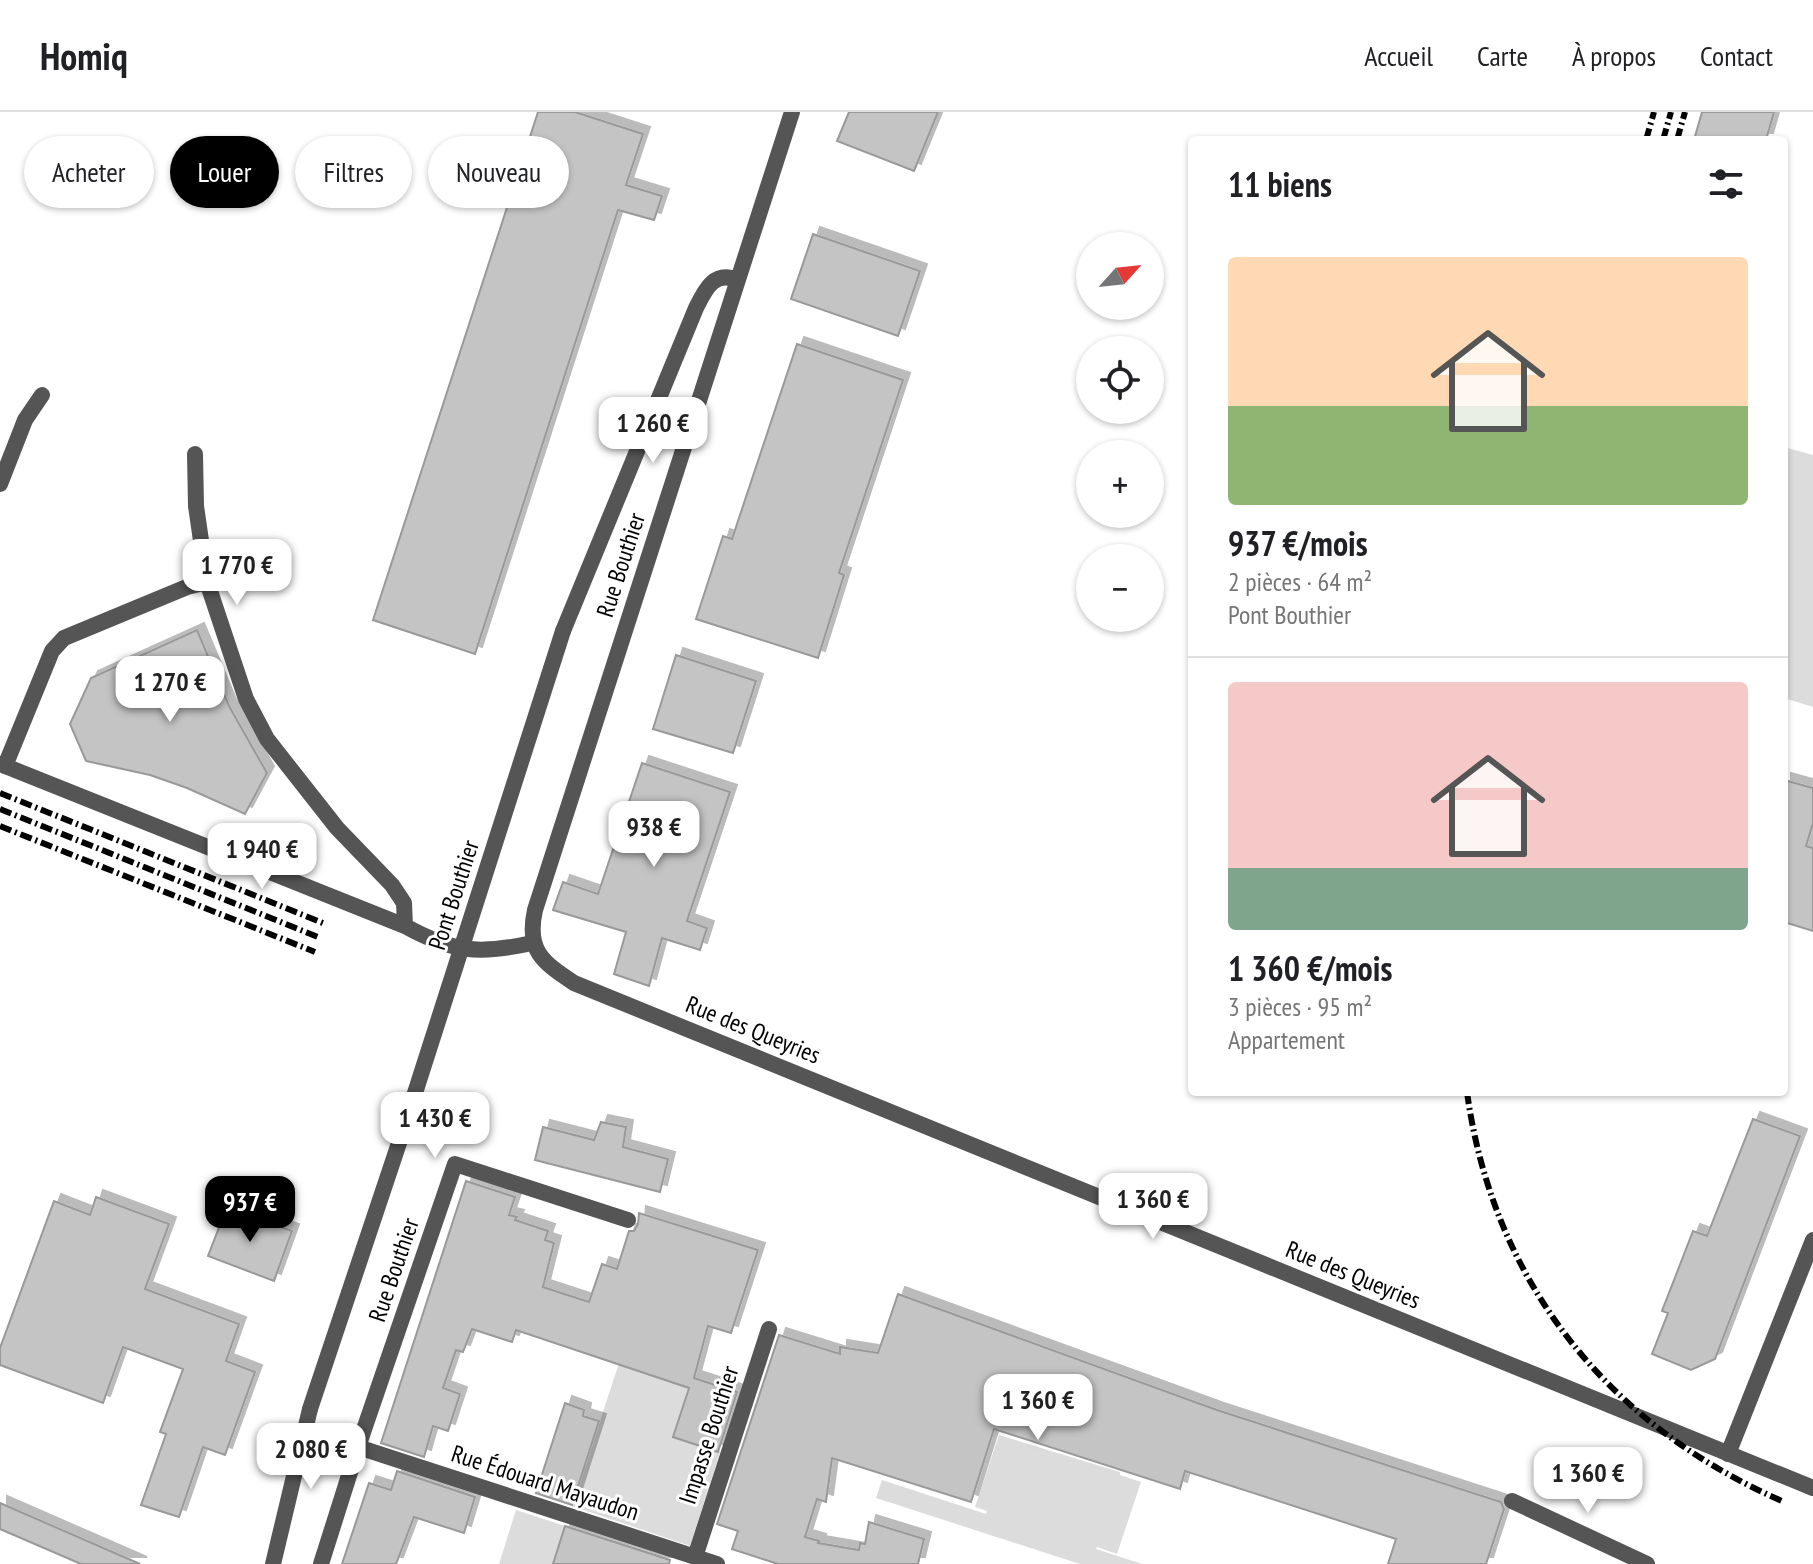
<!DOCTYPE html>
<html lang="fr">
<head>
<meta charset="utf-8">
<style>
  :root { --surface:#fff; --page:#f2f2f2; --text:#202124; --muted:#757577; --line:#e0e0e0; --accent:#000 }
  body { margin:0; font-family:"PT Sans Narrow",sans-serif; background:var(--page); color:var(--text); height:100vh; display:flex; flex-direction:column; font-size:30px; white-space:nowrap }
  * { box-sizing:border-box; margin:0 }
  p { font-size:26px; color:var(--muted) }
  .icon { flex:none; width:44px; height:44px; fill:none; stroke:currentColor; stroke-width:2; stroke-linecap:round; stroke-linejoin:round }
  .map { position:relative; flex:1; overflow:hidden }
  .details { position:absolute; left:1188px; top:24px; width:600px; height:960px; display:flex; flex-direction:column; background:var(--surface); border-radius:8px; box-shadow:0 2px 6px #0004 }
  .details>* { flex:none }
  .guide { position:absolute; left:24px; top:24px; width:760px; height:72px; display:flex; gap:16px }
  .needle { width:52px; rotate:63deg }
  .fabs { position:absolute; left:1076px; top:120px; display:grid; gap:16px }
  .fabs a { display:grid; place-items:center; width:88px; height:88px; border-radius:50%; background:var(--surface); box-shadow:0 2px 6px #0004; font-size:40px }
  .price { position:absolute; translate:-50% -68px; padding:0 18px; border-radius:16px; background:#fff; color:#222; font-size:26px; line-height:52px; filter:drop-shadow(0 2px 4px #0008) }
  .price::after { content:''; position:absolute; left:50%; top:48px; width:24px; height:18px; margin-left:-12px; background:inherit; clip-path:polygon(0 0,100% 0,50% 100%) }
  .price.selected { background:var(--accent); color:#fff }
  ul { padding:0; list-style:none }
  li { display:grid; align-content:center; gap:16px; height:424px; padding:0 40px }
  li+li { border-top:2px solid var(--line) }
  li span { display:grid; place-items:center; height:248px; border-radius:8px; color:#555 }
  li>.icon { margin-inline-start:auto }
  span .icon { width:144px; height:144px; fill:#fffc; stroke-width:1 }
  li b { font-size:34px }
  h2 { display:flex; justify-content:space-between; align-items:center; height:96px; padding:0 40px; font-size:34px }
  .pill { padding:0 28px; border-radius:36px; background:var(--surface); box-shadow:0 2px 6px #0004; font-size:28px; line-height:72px }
  .pill.selected { background:var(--accent); color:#fff }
  header { display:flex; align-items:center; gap:48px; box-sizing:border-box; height:112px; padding:0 40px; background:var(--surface); border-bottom:2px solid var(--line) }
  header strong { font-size:38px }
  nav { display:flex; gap:44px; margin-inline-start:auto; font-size:28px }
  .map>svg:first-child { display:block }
  .green { fill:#dcdcdc }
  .building { fill:#c4c4c4; stroke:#999; stroke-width:2; filter:url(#shadow) }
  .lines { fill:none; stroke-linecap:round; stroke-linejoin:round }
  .street { stroke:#555; stroke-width:16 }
  .rail { stroke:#000; stroke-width:6; stroke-dasharray:12 4 2 4; stroke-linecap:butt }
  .street-bridge { stroke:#555; stroke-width:16 }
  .labels { text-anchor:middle; stroke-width:6; stroke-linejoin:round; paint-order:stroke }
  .street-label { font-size:24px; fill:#000; stroke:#fff }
</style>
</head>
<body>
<header>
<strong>Homiq</strong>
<nav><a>Accueil</a><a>Carte</a><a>À propos</a><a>Contact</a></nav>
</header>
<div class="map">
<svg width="1813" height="1452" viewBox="0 0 1813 1452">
  <defs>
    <filter id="shadow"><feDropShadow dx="7" dy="-7" stdDeviation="0" flood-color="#0004"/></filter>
  </defs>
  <rect width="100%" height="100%" fill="#fff"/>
  <!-- green -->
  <path class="green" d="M 1784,335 L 1813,343 L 1813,595 L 1784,586 Z
    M 619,1251 L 688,1275 L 673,1325 L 720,1340 L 690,1434 L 572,1394 Z
    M 999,1323 L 1120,1360 L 1120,1363 L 1141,1370 L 1117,1442 L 1097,1435 L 1096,1437 L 1142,1452 L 1080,1452 L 876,1386 L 882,1368 L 986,1402 L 987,1399 L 975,1395 Z
    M 516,1398 L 565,1414 L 553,1452 L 499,1452 Z"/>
  <!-- building -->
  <path class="building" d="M 538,0 L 575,0 L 643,22 L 626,73 L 662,84 L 654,108 L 618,98 L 475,542 L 373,508 Z
    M 849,0 L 938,0 L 914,59 L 837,29 Z
    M 1702,0 L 1774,0 L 1766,28 L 1694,28 Z
    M 813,122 L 920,159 L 898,224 L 791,187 Z
    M 797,232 L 903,268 L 839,461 L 844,463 L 818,546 L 696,507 L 723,424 L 732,427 Z
    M 197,518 L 229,594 L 267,661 L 245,702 L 187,676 L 150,663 L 86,649 L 70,612 L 91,566 Z
    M 676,543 L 756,569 L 733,641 L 653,617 Z
    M 642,651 L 730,680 L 687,809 L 707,816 L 700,838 L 662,826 L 649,874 L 614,862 L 626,820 L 553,798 L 563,770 L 598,782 Z
    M 1784,668 L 1813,676 L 1813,711 L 1806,734 L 1813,736 L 1813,819 L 1784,810 Z
    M 1753,1007 L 1800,1024 L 1715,1247 L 1691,1258 L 1652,1242 L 1668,1201 L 1662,1199 L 1693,1119 L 1707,1124 Z
    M 601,1010 L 626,1015 L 623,1035 L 668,1047 L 660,1080 L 535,1048 L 543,1015 L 594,1028 Z
    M 466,1069 L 515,1085 L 509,1103 L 517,1105 L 515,1108 L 548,1119 L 545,1128 L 554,1131 L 543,1175 L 589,1190 L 602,1152 L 617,1157 L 629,1119 L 634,1119 L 638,1112 L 639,1101 L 758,1138 L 731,1221 L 708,1214 L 694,1266 L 737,1280 L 718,1340 L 673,1325 L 689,1276 L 516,1218 L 512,1230 L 472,1217 L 463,1240 L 456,1238 L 443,1276 L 460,1282 L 448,1319 L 433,1314 L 424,1345 L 381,1331 Z
    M 96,1085 L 169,1112 L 145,1177 L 239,1212 L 226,1249 L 255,1260 L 225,1343 L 203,1335 L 179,1405 L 141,1393 L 166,1322 L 160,1320 L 183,1257 L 123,1235 L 103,1291 L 0,1253 L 0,1236 L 54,1089 L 90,1103 Z
    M 227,1095 L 292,1119 L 274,1169 L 208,1144 Z
    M 898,1182 L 1217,1298 L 1501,1390 L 1504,1397 L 1486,1452 L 1388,1452 L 1396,1427 L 1185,1359 L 1180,1377 L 994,1317 L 971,1390 L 832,1346 L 826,1390 L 817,1387 L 805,1425 L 819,1429 L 818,1431 L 859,1438 L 860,1431 L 865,1432 L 869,1410 L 924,1427 L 918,1452 L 778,1452 L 732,1437 L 738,1419 L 717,1412 L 779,1223 L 840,1242 L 840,1235 L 878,1241 Z
    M 565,1291 L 584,1298 L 583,1304 L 599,1309 L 572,1393 L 536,1381 Z
    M 397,1359 L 475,1385 L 464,1421 L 414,1405 L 396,1452 L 342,1452 L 369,1371 L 391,1378 Z
    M 0,1391 L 140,1452 L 81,1452 L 0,1417 Z
    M 565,1414 L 670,1448 L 669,1452 L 553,1452 Z"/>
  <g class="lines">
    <!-- street -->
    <path class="street" d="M 792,0 L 535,798 C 526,838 542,850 574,871 L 1813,1376
      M 195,342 L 196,394 L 207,470
      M 0,372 L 25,308 L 42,283
      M 563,519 L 696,196 C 705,178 714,158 737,168
      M 0,652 L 405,814 C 452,840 479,843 532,831
      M 5,654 L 52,539 L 64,526 L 187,475 L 207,470 L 246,587 L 267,627 L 337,716 L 392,773 L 404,791 L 405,814
      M 358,1335 L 717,1452
      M 1728,1342 L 1813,1128
      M 1512,1389 L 1647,1452
      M 695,1445 L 769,1217
      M 273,1452 L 310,1297
      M 321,1452 L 358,1335 L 455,1052 L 628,1108"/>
    <!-- rail -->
    <path class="rail" d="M 1646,28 L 1654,0
      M 1663,28 L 1671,0
      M 1677,28 L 1685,0
      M 0,681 L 323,811
      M 0,697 L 318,825
      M 0,714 L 315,840
      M 1467,980 C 1493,1170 1608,1313 1782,1389"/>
    <!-- street-bridge -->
    <path class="street-bridge" d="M 310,1297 L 399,1031 L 563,519"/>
  </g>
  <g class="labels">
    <!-- street labels -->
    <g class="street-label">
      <text transform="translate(621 453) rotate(-72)" y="8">Rue Bouthier</text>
      <text transform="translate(454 783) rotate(-72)" y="8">Pont Bouthier</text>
      <text transform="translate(753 918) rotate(22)" y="8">Rue des Queyries</text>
      <text transform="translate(394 1158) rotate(-71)" y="8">Rue Bouthier</text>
      <text transform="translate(1353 1163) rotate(22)" y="8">Rue des Queyries</text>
      <text transform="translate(709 1323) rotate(-72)" y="8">Impasse Bouthier</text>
      <text transform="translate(545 1371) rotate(18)" y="8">Rue Édouard Mayaudon</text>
    </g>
  </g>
</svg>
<div class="fabs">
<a><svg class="needle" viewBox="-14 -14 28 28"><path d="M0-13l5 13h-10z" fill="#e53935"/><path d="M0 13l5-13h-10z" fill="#757577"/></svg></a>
<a><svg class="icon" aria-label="locate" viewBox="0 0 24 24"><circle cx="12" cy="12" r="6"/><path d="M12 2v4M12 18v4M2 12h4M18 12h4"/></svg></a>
<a>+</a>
<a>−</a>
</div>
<b class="price" style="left:653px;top:353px">1 260 €</b>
<b class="price" style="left:237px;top:495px">1 770 €</b>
<b class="price" style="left:170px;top:612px">1 270 €</b>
<b class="price" style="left:654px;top:757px">938 €</b>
<b class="price" style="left:262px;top:779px">1 940 €</b>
<b class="price" style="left:435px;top:1048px">1 430 €</b>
<b class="price" style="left:1153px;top:1129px">1 360 €</b>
<b class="price selected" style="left:250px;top:1132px">937 €</b>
<b class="price" style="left:1038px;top:1330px">1 360 €</b>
<b class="price" style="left:311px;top:1379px">2 080 €</b>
<b class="price" style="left:1588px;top:1403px">1 360 €</b>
<div class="guide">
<a class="pill">Acheter</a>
<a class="pill selected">Louer</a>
<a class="pill">Filtres</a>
<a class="pill">Nouveau</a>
</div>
<section class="details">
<h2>11 biens<svg class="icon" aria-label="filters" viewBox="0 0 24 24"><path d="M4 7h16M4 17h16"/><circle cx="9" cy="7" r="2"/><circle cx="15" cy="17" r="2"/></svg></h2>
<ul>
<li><span style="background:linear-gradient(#ffd9b3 60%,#8fb573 0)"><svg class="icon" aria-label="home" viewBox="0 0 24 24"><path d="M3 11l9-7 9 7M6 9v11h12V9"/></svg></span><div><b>937 €/mois</b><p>2 pièces · 64 m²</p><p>Pont Bouthier</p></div></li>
<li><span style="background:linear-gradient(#f6c9c9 75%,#7fa58c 0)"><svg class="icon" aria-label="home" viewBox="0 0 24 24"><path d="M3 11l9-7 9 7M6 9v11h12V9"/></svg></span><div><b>1 360 €/mois</b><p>3 pièces · 95 m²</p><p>Appartement</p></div></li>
</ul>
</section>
</div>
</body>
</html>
